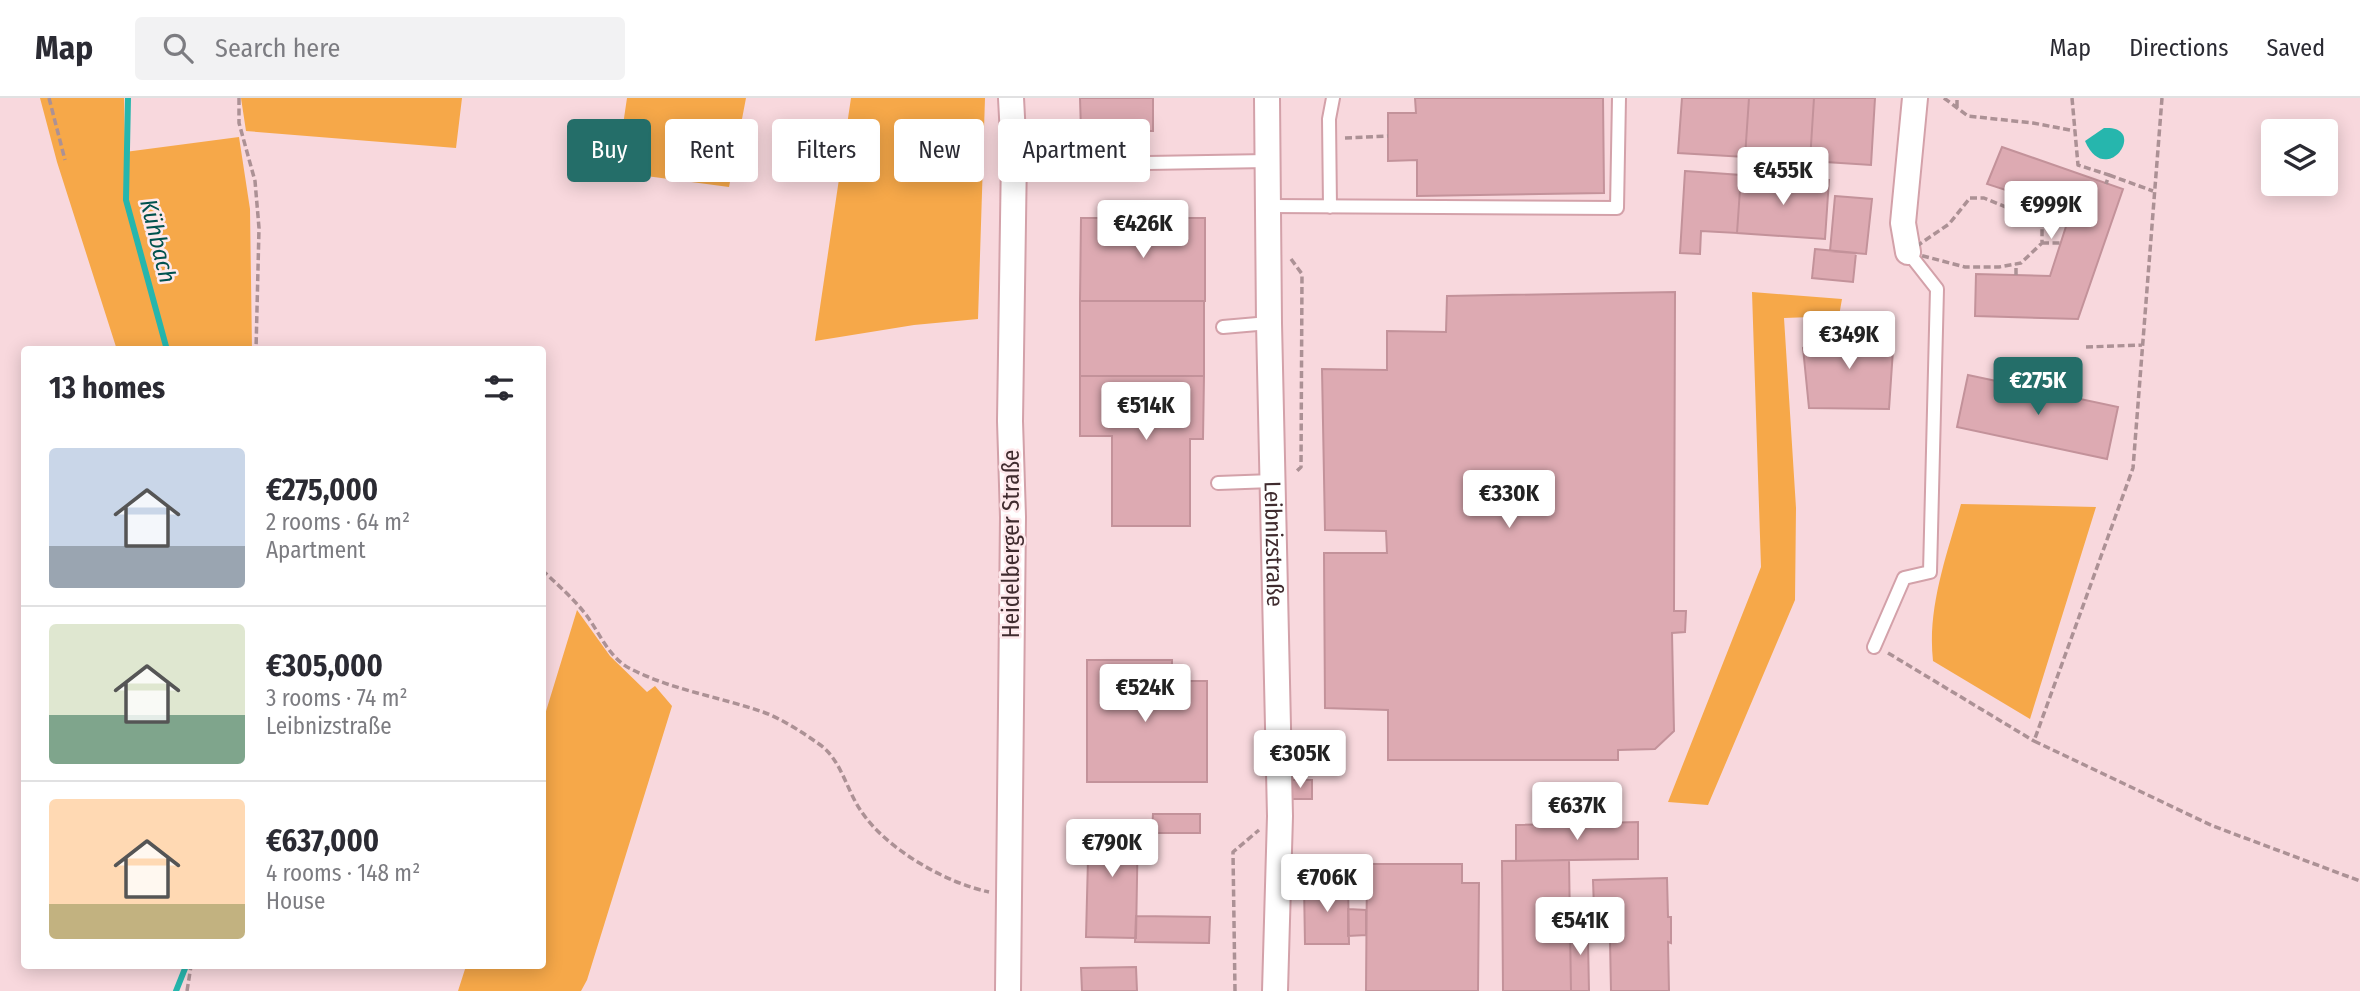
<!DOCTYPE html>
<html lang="en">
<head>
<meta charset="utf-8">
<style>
  :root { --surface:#fff; --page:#f2f2f3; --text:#2b2b33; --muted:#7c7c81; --line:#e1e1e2; --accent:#246e69 }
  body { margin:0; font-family:"Fira Sans Condensed",sans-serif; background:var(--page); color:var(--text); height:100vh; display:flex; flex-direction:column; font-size:26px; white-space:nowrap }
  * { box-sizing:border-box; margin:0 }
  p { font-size:23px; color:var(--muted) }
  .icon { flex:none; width:38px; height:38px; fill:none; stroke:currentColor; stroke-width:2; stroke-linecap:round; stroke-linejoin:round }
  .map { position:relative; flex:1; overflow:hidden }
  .details { position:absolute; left:21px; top:248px; width:525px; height:623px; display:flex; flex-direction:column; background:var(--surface); border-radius:7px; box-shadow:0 4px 18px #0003 }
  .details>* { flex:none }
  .guide { position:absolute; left:567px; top:21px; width:665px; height:63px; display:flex; gap:14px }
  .controls { position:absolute; left:2261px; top:21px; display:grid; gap:14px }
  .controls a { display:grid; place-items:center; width:77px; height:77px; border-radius:7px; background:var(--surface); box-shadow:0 4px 18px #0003; font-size:35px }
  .price { position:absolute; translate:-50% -60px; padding:0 16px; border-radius:7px; background:#fff; color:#222; font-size:23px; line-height:46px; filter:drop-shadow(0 2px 4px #0008) }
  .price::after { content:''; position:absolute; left:50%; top:42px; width:21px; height:16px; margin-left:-10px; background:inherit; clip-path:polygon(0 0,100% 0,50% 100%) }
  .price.selected { background:var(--accent); color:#fff }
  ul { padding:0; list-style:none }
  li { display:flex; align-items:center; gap:21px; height:175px; padding:0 28px }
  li+li { border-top:2px solid var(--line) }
  li span { display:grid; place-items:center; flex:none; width:196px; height:140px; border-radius:7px; color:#555 }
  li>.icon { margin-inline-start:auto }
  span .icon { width:84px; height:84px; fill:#fffc; stroke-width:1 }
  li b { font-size:30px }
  h2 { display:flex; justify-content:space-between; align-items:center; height:84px; padding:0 28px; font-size:30px }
  .tag { padding:0 24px; border-radius:7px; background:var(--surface); box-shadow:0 4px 18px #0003; font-size:24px; line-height:63px }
  .tag.selected { background:var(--accent); color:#fff }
  header { display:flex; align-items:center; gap:42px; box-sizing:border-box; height:98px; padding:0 35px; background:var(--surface); border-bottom:2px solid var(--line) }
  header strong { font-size:33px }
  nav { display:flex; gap:38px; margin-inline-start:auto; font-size:24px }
  .search { width:490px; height:63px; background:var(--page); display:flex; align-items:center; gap:18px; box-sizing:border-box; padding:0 24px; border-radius:7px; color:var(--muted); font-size:26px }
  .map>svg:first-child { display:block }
  .green { fill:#f6a849 }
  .water { fill:#26b6ad }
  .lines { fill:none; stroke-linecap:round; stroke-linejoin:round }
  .stream { stroke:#26b6ad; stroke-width:6 }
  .building { fill:#ddaab2; stroke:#c3929a; stroke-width:2 }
  .lane-casing { stroke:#d3a1a9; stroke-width:16 }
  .street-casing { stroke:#d3a1a9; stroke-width:28 }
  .path { stroke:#ac9195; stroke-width:3.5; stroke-dasharray:7 3.5; stroke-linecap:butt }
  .lane { stroke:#fff; stroke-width:12 }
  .street { stroke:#fff; stroke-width:24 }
  .labels { text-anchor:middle; stroke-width:5; stroke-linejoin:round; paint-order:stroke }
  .street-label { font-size:23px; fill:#3f2b2e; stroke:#fee9ec }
  .water-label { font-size:24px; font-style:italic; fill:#00524e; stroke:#fee9ec }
</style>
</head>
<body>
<header>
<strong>Map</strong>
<div class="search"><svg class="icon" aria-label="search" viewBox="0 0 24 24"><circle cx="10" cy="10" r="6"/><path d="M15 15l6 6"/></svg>Search here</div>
<nav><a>Map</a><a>Directions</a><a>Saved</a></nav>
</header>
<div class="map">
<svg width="2360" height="893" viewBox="0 0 2360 893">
  <rect width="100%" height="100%" fill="#f8d8dd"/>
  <!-- green -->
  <path class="green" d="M 40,0 L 124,0 L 125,54 L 239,39 L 250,111 L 252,252 L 117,252 L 57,64 Z
    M 241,0 L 462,0 L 456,50 L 246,33 Z
    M 627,0 L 746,0 L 729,89 L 616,74 Z
    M 851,0 L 985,0 L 978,221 L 914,227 L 815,243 Z
    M 1752,194 L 1842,201 L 1839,218 L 1784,220 L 1796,410 L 1795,502 L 1708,707 L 1668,704 L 1761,469 Z
    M 1961,406 L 2096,409 L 2030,621 L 1933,563 C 1927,509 1947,457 1961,406 Z
    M 577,512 L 610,558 L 647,594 L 655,588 L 672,608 L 587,882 L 581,893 L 458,893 L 466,868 L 542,868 L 543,623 Z"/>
  <!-- water -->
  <path class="water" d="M 2104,30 C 2150,27 2106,92 2085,43 Z"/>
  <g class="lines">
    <!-- stream -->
    <path class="stream" d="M 128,0 L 126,102 L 167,252
      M 176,893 L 186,868"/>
  </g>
  <!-- building -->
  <path class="building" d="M 1080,0 L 1153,0 L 1153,33 L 1081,33 Z
    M 1415,0 L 1603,0 L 1604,95 L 1417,98 L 1417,62 L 1388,63 L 1388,15 L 1416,15 Z
    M 1682,0 L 1749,0 L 1745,59 L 1678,55 Z
    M 1749,0 L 1814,0 L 1810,63 L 1745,59 Z
    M 1814,0 L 1875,0 L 1871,67 L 1810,63 Z
    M 2002,49 L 2123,91 L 2078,221 L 1975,218 L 1976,176 L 2050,178 L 2071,113 L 1987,86 Z
    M 1685,73 L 1741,77 L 1737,135 L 1701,133 L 1700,156 L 1680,155 Z
    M 1741,77 L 1829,82 L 1825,141 L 1737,135 Z
    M 1835,98 L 1872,101 L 1866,156 L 1830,153 Z
    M 1081,120 L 1205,120 L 1205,203 L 1080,203 Z
    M 1815,151 L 1856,155 L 1853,184 L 1812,180 Z
    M 1675,194 L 1674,513 L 1686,513 L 1685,534 L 1672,535 L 1674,633 L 1655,651 L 1618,652 L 1618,662 L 1388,662 L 1388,612 L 1325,610 L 1324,455 L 1387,455 L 1386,433 L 1325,432 L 1322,271 L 1387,272 L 1387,233 L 1446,234 L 1447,198 Z
    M 1080,203 L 1204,203 L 1204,278 L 1080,278 Z
    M 1821,235 L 1894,237 L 1889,311 L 1809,310 L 1803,250 Z
    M 1968,277 L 2118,309 L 2107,361 L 1957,329 Z
    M 1080,278 L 1204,278 L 1203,341 L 1190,341 L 1190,428 L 1112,428 L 1112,338 L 1080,338 Z
    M 1087,562 L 1172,562 L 1172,583 L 1207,583 L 1207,684 L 1087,684 Z
    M 1289,682 L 1312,682 L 1312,701 L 1289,701 Z
    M 1153,716 L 1200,716 L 1200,735 L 1152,735 Z
    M 1089,722 L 1138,723 L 1136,840 L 1086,839 Z
    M 1638,724 L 1638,761 L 1516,763 L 1516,727 Z
    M 1569,762 L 1571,893 L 1503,893 L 1502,763 Z
    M 1367,766 L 1462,766 L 1462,785 L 1479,785 L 1478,893 L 1366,893 Z
    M 1667,780 L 1668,819 L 1671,819 L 1671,845 L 1668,844 L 1669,893 L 1611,893 L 1610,842 L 1595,842 L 1593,782 Z
    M 1348,785 L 1349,846 L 1305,846 L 1304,786 Z
    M 1348,811 L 1366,812 L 1366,837 L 1348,838 Z
    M 1136,818 L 1210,819 L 1209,845 L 1135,844 Z
    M 1594,827 L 1595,842 L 1588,842 L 1589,893 L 1571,893 L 1570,830 Z
    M 1136,869 L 1137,893 L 1082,893 L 1081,870 Z"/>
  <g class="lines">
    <defs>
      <path id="lane" d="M 1087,66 L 1268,63
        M 1268,108 L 1617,110 L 1619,0
        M 1330,109 L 1329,21 L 1333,0
        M 1223,229 L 1269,225
        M 1218,385 L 1273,383
        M 1874,549 L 1904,480 L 1930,474 L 1937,191 L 1908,154"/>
      <g id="street">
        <path id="s1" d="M 1267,0 L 1269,225 L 1280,718 L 1275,893"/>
        <path d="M 1908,154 L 1903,125 L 1915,0"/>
        <path d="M 1008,893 L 1013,419 L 1010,323 L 1014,57 L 1011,0"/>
      </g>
    </defs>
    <!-- lane casing -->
    <use href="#lane" class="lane-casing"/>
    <!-- street casing -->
    <use href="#street" class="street-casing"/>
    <!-- path -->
    <path class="path" d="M 49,0 L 65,62
      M 239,0 L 239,25 L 255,83 L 259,130 L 256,252
      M 1944,0 L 1968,18 L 2033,25 L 2075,33
      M 2072,0 L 2078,67 L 2109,77 L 2106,86
      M 2162,0 L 2133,370 L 2034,643 L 2213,728 L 2360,783
      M 1957,9 L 1957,0
      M 1345,40 L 1388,38
      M 2109,77 L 2153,93
      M 1970,100 L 1984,100 L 2042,124 L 2042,145 L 2021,165 L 1999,169 L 1965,169 L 1908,154 L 1949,126 Z
      M 2021,115 L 2025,98
      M 2042,145 L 2061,145
      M 1291,161 L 1302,176 L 1301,369 L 1296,374
      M 2016,177 L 2016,166
      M 2086,249 L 2142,247
      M 2059,297 L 2064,274
      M 542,472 C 558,487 574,501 587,518 C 600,536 610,561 631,571 C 672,592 720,599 763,614 C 782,621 802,634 819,646 C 841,661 846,691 861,713 C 886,751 946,785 989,794
      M 1888,555 L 2034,643
      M 187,893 L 191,868
      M 1235,893 L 1233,754 L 1259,732"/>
    <!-- lane -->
    <use href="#lane" class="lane"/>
    <!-- street -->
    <use href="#street" class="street"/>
  </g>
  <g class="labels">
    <!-- street labels -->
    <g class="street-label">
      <text transform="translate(1011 446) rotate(-90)" y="8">Heidelberger Straße</text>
      <text dy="8" stroke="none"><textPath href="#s1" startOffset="446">Leibnizstraße</textPath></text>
    </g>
    <!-- water labels -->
    <g class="water-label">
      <text transform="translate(158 143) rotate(76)" y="8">Kühbach</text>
    </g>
  </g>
</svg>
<div class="controls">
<a><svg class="icon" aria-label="layers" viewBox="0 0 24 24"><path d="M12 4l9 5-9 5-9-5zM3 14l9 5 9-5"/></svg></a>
</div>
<b class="price" style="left:1783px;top:109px">€455K</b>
<b class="price" style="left:2051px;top:143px">€999K</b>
<b class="price" style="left:1143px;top:162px">€426K</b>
<b class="price" style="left:1849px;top:273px">€349K</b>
<b class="price selected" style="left:2038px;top:319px">€275K</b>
<b class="price" style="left:1146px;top:344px">€514K</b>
<b class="price" style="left:1509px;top:432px">€330K</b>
<b class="price" style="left:1145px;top:626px">€524K</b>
<b class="price" style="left:1300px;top:692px">€305K</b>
<b class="price" style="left:1577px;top:744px">€637K</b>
<b class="price" style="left:1112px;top:781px">€790K</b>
<b class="price" style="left:1327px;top:816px">€706K</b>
<b class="price" style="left:1580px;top:859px">€541K</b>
<div class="guide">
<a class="tag selected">Buy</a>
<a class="tag">Rent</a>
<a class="tag">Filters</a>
<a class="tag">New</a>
<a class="tag">Apartment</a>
</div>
<section class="details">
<h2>13 homes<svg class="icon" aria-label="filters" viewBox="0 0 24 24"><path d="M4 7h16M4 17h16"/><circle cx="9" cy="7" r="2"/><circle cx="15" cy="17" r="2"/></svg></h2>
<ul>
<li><span style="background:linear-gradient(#c9d6e8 70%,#9aa5b1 0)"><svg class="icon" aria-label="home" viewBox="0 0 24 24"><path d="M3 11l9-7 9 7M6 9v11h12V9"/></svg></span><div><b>€275,000</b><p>2 rooms · 64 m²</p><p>Apartment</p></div></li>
<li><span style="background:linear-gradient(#dfe7d0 65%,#7fa58c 0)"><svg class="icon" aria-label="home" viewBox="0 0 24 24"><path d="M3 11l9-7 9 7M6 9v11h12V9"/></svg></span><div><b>€305,000</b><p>3 rooms · 74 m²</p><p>Leibnizstraße</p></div></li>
<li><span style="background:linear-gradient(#ffd9b3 75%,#c2b280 0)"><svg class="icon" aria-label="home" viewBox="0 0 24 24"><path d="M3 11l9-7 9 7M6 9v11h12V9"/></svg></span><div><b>€637,000</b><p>4 rooms · 148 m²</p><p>House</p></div></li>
</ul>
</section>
</div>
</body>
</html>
